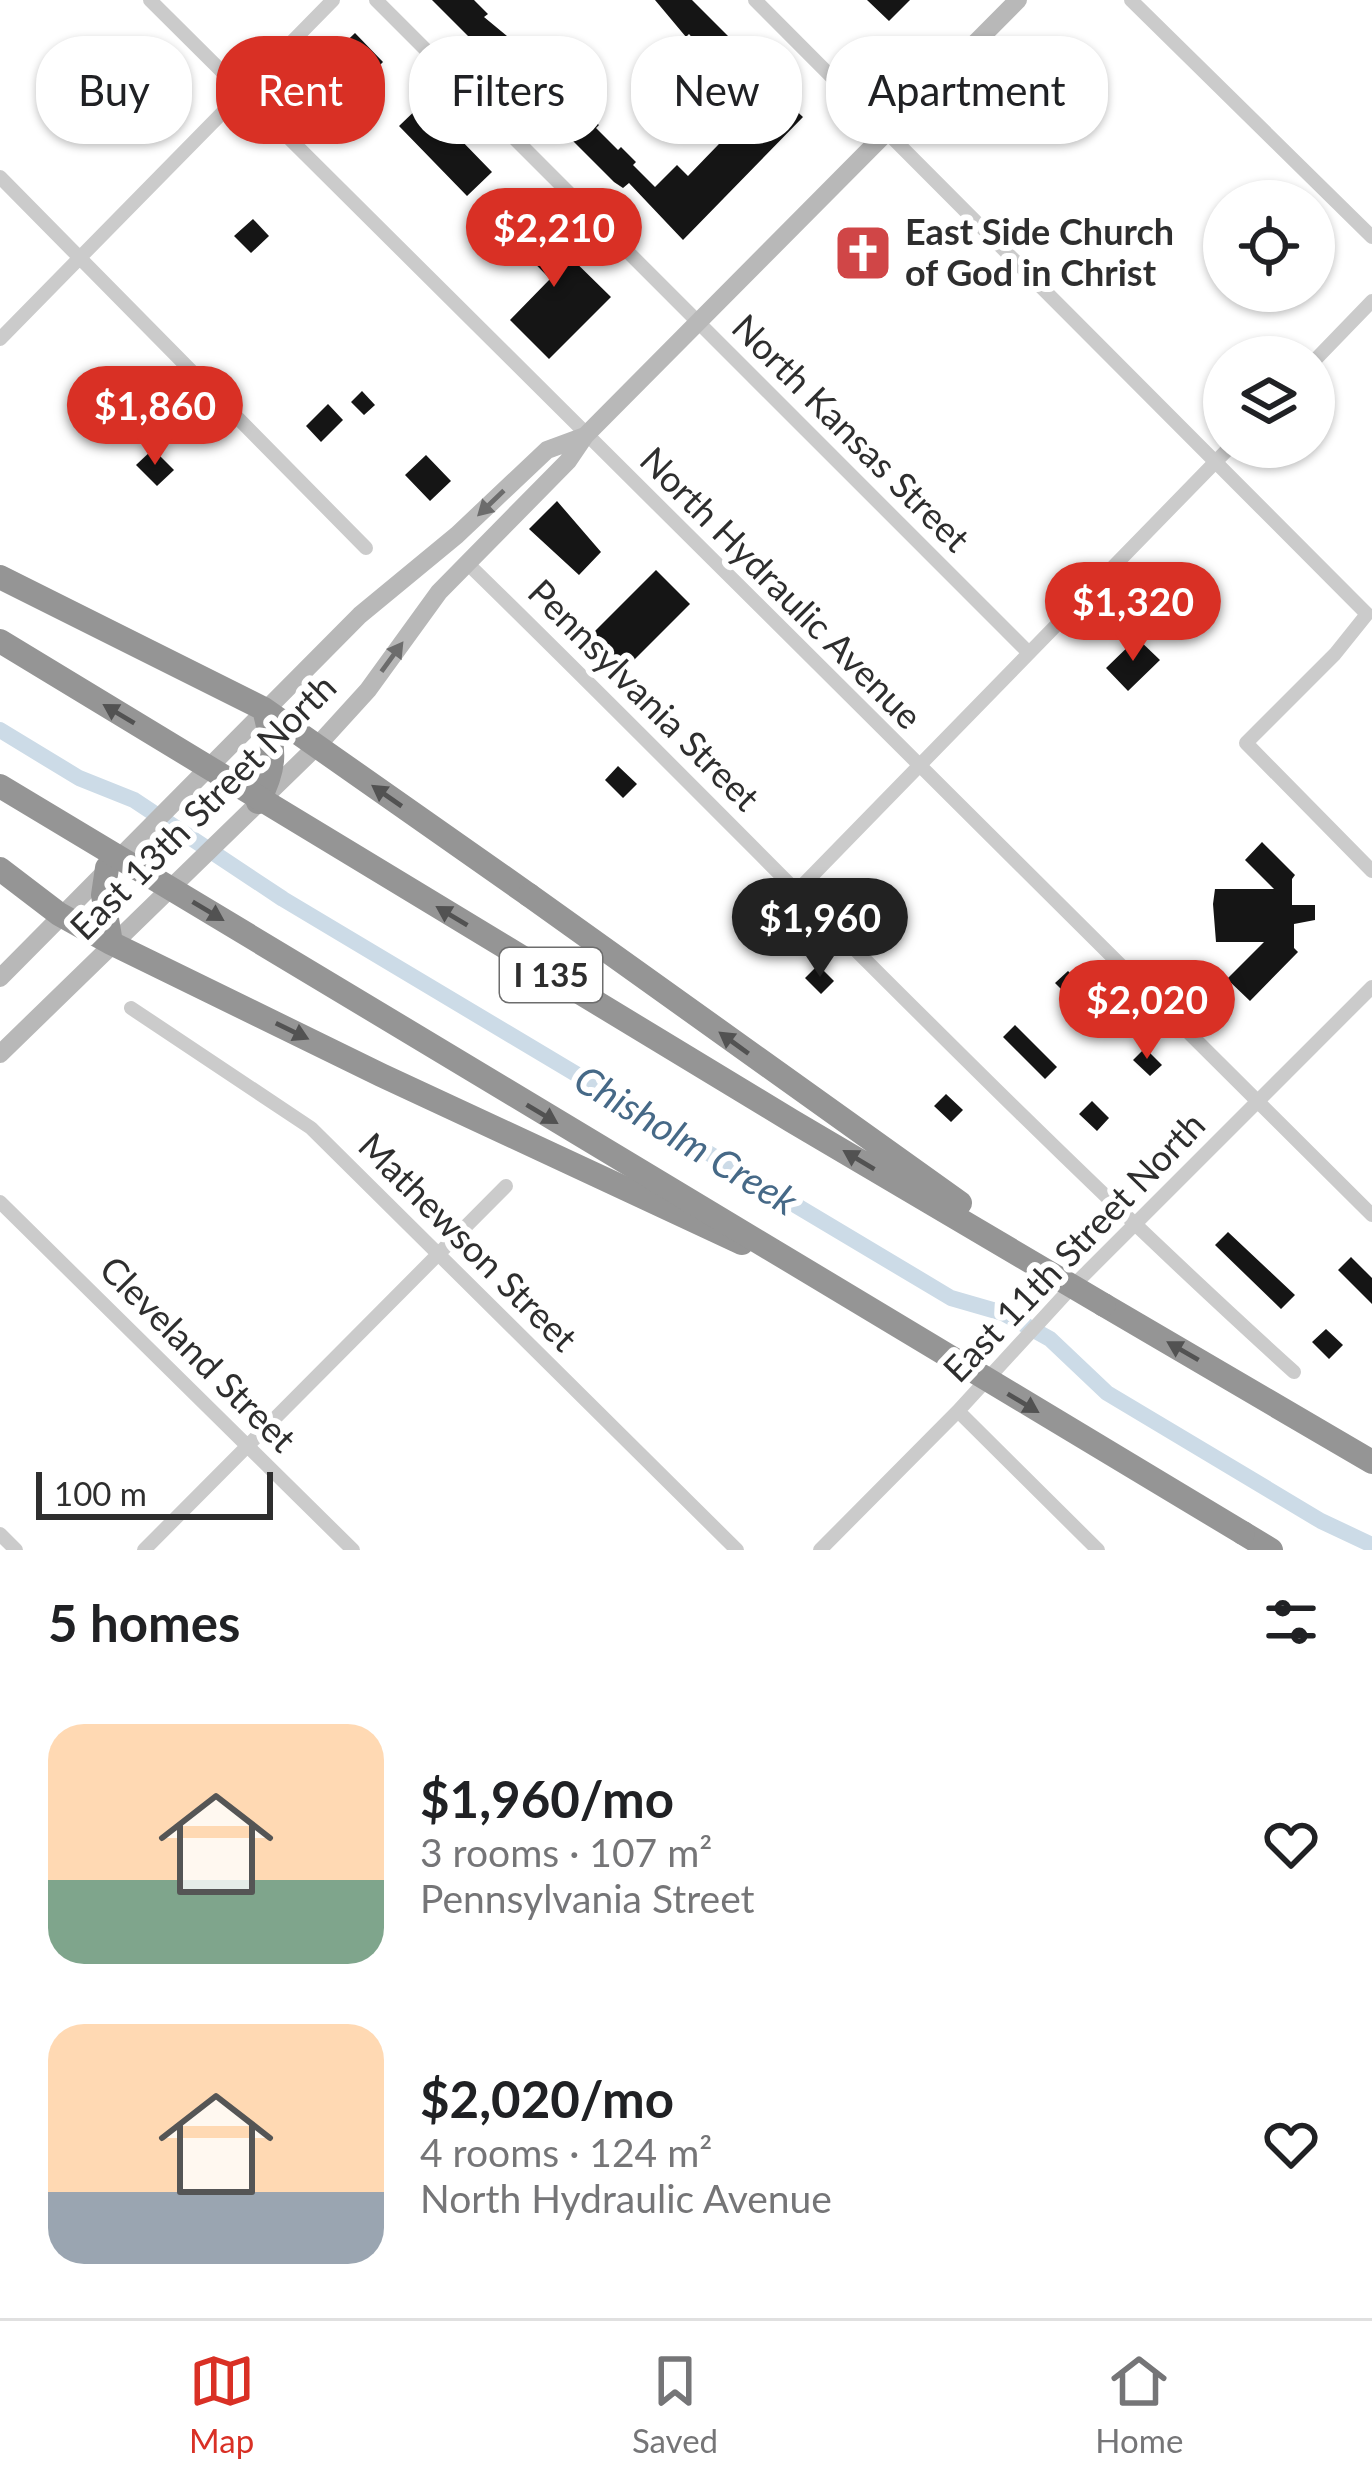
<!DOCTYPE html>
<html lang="en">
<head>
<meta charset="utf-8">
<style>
  :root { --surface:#fff; --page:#f2f2f2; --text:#202124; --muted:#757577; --line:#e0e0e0; --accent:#d93025 }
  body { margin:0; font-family:Lato,sans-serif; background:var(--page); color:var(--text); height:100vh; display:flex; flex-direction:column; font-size:45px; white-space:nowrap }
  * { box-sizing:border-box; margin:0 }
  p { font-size:39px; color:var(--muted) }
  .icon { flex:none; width:66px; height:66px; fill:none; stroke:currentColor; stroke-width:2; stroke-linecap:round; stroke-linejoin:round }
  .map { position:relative; height:1550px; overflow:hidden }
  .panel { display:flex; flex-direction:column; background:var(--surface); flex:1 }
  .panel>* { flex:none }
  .guide { position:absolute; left:36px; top:36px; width:1302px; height:108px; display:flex; gap:24px }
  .fabs { position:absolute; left:1203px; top:180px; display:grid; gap:24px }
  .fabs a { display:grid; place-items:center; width:132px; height:132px; border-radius:50%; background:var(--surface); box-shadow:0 3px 9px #0004; font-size:60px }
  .scale { position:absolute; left:36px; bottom:30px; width:237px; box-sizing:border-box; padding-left:12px; border:6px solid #2e2e2e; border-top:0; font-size:33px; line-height:42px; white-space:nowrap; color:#2e2e2e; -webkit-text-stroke:9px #fff; paint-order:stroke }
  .price { position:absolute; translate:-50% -102px; padding:0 27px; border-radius:42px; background:var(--accent); color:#fff; font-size:39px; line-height:78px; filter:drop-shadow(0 3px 6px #0008) }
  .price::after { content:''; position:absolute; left:50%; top:72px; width:36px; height:27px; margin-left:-18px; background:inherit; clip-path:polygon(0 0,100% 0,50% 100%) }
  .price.on { background:#222; color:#fff }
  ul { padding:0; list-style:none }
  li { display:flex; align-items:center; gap:36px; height:300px; padding:0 48px }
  li span { display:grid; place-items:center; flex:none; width:336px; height:240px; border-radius:36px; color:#555 }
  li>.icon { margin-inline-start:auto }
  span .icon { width:144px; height:144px; fill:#fffc; stroke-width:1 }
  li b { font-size:51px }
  h2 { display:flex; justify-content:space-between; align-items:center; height:144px; padding:0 48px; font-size:51px }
  .tag { padding:0 42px; border-radius:48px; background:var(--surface); box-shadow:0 3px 9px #0004; font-size:42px; line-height:108px }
  .tag.on { background:var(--accent); color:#fff }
  .tabs { display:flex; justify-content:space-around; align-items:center; height:168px; border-top:3px solid var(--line); background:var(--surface); font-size:33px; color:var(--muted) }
  .tabs a { display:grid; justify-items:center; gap:6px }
  .tabs .on { color:var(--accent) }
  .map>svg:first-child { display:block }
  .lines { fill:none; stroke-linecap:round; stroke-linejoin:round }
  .canal { stroke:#ccdbe7; stroke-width:16 }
  .building { fill:#151515 }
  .street { stroke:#cbcbcb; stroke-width:14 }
  .secondary { stroke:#b8b8b8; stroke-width:18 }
  .highway { stroke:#959595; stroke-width:24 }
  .highway-bridge { stroke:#959595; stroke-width:24 }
  .oneway { fill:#6c6c6c }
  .oneway2 { fill:#525252 }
  .labels { text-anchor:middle; stroke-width:12; stroke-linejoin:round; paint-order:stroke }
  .shield { fill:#fff; stroke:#6d6d6d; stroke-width:3 }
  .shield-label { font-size:33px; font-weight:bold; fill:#2e2e2e }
  .poi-label { font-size:36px; font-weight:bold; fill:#2e2e2e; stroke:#fff; text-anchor:start }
  .street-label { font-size:36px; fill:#2e2e2e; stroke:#fff }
  .water-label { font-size:39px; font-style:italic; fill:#466987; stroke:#fff }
</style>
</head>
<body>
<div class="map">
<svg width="1372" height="1550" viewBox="0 0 1372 1550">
  <rect width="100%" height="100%" fill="#fff"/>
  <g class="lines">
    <!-- canal -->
    <path class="canal" d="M 0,730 L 79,778 L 134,800 L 283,899 L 951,1298 L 1003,1313 L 1050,1339 L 1107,1393 L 1321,1521 L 1372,1545"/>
  </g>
  <!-- building -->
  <path class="building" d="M 432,0 L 474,0 L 488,14 L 484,17 L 525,51 L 522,54 L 543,75 L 546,73 L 562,88 L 559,91 L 599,125 L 596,128 L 618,150 L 621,147 L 636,162 L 633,165 L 655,187 L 677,165 L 688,176 L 746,116 L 735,105 L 748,92 L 726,71 L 723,73 L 689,34 L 686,37 L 655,0 L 692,0 L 743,51 L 749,61 L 746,64 L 803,117 L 683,240 L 629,183 L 623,188 L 614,182 Z
    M 867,0 L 910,0 L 889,21 Z
    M 355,33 L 383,62 L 359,86 L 330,57 Z
    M 424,102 L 492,172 L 467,196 L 399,126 Z
    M 533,211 L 561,240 L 557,244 L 611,297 L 549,359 L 510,320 L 550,279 L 508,236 Z
    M 253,219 L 269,236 L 251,253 L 234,236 Z
    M 362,391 L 375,405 L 364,415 L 351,402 Z
    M 328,404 L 343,420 L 321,442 L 306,426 Z
    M 1264,447 L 1299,447 L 1282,465 Z
    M 153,449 L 174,470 L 157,486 L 136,465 Z
    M 426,455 L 451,481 L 430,501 L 405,475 Z
    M 557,501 L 601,552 L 579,575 L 529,529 Z
    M 656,570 L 690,604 L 626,668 L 592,634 Z
    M 1137,638 L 1160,660 L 1128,691 L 1106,668 Z
    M 618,766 L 637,784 L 623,798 L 605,780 Z
    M 1262,842 L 1295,875 L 1292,879 L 1292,905 L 1315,905 L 1315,920 L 1294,924 L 1294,948 L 1298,952 L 1250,1001 L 1227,979 L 1264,942 L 1216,942 L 1213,904 L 1215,889 L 1274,889 L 1245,860 Z
    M 818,965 L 834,981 L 821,994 L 805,978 Z
    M 1068,971 L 1110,1012 L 1097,1025 L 1055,983 Z
    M 1015,1025 L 1057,1067 L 1045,1079 L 1003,1037 Z
    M 1145,1048 L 1162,1065 L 1150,1076 L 1133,1060 Z
    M 946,1094 L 963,1110 L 951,1122 L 934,1106 Z
    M 1092,1101 L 1109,1118 L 1097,1131 L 1079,1114 Z
    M 1228,1232 L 1295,1295 L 1281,1309 L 1215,1245 Z
    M 1351,1257 L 1372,1278 L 1372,1304 L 1338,1270 Z
    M 1326,1329 L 1343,1345 L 1329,1359 L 1312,1342 Z"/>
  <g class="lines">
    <!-- street -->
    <path class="street" d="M 150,0 L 1372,1215
      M 376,0 L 1029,653
      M 755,0 L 1367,614 L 1335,654 L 1246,743 L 1372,871
      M 1131,0 L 1372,237
      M 0,177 L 366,548
      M 0,339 L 333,0
      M 1314,361 L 1372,301
      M 467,563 C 743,832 1008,1113 1294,1372
      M 799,889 L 1230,447
      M 131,1008 L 311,1128 L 737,1550
      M 0,1202 L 353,1550
      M 958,1411 L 1098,1550
      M 0,1534 L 16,1550
      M 144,1550 L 506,1186
      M 820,1550 L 958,1411 L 1070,1289 L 1372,987"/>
    <!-- secondary -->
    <path class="secondary" d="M 0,978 L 360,615 L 457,535 L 547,450 L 585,436
      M 0,1054 L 317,746 L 368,690 L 439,592 L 568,461 L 585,436 L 1018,0"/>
    <!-- highway -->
    <path class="highway" d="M 0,577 L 264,709 L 529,895
      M 258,802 C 278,764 274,750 264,709
      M 107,868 L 103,895 L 111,943
      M 0,869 L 59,914 L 111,943 L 381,1075 L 742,1243
      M 1104,1305 L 1372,1462
      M 1243,1533 L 1271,1550"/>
    <!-- highway-bridge -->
    <path class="highway-bridge" d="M 0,641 L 792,1121 L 1104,1305
      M 0,786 L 1243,1533
      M 529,895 L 960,1203"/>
  </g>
  <!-- one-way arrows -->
  <defs><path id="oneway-solid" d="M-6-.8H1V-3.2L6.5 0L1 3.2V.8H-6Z" transform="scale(3)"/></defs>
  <g class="oneway">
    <use href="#oneway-solid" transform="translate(491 503) rotate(136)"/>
    <use href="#oneway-solid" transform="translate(392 657) rotate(-54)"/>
  </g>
  <g class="oneway2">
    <use href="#oneway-solid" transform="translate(119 714) rotate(-149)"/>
    <use href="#oneway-solid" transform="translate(387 796) rotate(-145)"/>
    <use href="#oneway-solid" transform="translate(208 911) rotate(31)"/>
    <use href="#oneway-solid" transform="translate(452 916) rotate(-149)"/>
    <use href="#oneway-solid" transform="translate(292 1031) rotate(26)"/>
    <use href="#oneway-solid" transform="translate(734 1043) rotate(-144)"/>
    <use href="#oneway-solid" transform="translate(542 1114) rotate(31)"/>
    <use href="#oneway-solid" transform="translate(859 1160) rotate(-149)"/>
    <use href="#oneway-solid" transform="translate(1183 1351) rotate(-150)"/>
    <use href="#oneway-solid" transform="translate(1023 1403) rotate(31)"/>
  </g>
  <!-- icons -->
  <defs>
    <symbol id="church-square" viewBox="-11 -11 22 22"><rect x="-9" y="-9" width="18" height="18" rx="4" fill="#d04647" stroke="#fff"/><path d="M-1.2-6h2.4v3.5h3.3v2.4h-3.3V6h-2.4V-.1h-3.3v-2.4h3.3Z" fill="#fff"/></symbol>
  </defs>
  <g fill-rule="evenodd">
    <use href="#church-square" x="830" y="220" width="66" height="66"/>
  </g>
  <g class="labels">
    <!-- shield labels -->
    <rect class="shield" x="500" y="948" width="102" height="54" rx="9"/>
    <g class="shield-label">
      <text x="551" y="987">I 135</text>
    </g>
    <!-- poi labels -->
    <g class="poi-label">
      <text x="905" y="245">East Side Church<tspan x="905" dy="41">of God in Christ</tspan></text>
    </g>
    <!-- street labels -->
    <g class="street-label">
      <text transform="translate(851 433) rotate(45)" y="13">North Kansas Street</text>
      <text transform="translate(781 588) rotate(45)" y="13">North Hydraulic Avenue</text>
      <text transform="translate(644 695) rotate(45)" y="13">Pennsylvania Street</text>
      <text transform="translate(203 807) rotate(-45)" y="13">East 13th Street North</text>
      <text transform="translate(468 1242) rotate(45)" y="13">Mathewson Street</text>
      <text transform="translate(1074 1247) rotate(-46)" y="13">East 11th Street North</text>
      <text transform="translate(198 1354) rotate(45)" y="13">Cleveland Street</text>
    </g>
    <!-- water labels -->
    <g class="water-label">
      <text transform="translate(686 1140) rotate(31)" y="14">Chisholm Creek</text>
    </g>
  </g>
</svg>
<div class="fabs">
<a><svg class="icon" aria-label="locate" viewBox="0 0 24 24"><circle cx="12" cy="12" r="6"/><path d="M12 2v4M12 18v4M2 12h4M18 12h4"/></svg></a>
<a><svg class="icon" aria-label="layers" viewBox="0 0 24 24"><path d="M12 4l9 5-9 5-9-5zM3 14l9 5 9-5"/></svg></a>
</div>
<div class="scale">100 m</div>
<b class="price" style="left:554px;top:290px">$2,210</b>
<b class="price" style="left:155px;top:468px">$1,860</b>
<b class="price" style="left:1133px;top:664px">$1,320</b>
<b class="price on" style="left:820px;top:980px">$1,960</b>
<b class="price" style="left:1147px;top:1062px">$2,020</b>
<div class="guide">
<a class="tag">Buy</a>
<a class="tag on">Rent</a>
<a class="tag">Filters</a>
<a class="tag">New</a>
<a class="tag">Apartment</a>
</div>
</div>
<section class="panel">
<h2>5 homes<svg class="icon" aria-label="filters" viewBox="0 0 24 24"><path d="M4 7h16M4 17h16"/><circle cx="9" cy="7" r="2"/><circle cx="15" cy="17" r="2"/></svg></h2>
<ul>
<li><span style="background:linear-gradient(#ffd9b3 65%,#7fa58c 0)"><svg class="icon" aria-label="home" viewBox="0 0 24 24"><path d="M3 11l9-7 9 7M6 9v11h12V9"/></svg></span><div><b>$1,960/mo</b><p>3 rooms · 107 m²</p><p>Pennsylvania Street</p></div><svg class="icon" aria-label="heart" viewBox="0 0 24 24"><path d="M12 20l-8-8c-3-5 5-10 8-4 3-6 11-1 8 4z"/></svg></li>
<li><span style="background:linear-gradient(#ffd9b3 70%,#9aa5b1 0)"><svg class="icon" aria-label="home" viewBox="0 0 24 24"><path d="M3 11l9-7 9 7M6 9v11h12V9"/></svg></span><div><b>$2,020/mo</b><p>4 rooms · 124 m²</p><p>North Hydraulic Avenue</p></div><svg class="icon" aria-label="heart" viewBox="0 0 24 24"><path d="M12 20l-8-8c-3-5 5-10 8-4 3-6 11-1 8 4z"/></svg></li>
</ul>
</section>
<nav class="tabs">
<a class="on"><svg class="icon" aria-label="map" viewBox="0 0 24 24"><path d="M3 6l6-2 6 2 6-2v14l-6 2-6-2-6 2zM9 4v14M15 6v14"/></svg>Map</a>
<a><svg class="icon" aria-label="saved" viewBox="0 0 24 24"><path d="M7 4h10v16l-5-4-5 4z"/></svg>Saved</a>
<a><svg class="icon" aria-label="home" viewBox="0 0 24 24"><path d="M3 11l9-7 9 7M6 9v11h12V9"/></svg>Home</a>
</nav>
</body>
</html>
